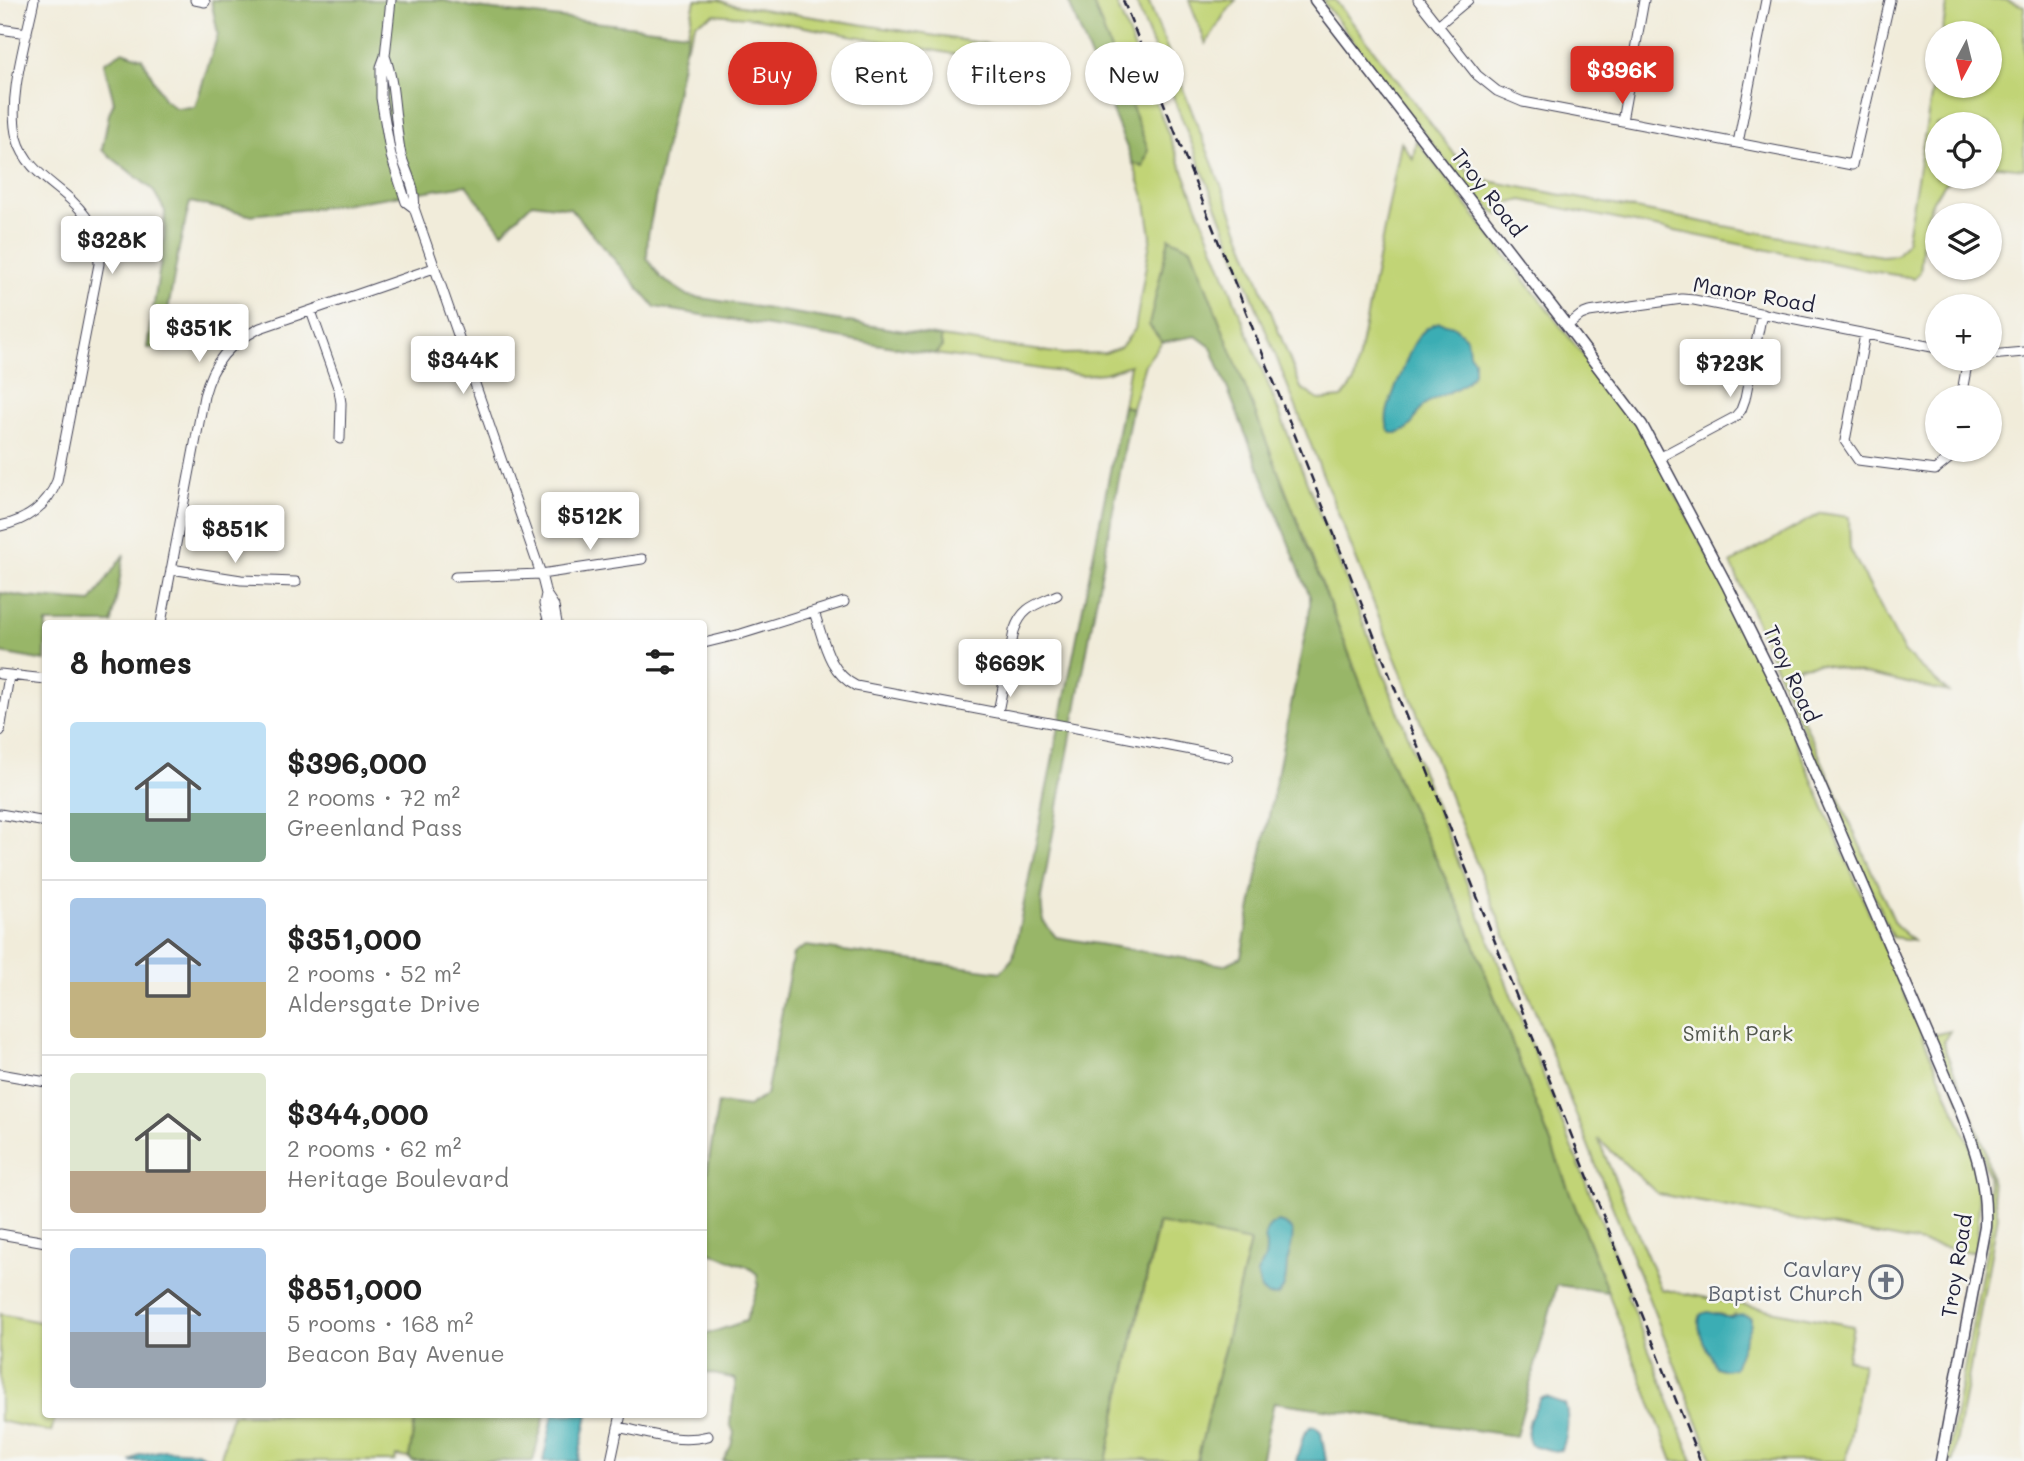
<!DOCTYPE html>
<html lang="en">
<head>
<meta charset="utf-8">
<style>
  :root { --surface:#fff; --page:#f2f2f2; --text:#222; --muted:#767676; --line:#e0e0e0; --accent:#d93025 }
  body { margin:0; font-family:Mali,sans-serif; background:var(--page); color:var(--text); height:100vh; display:flex; flex-direction:column; font-size:26px; white-space:nowrap }
  * { box-sizing:border-box; margin:0 }
  p { font-size:23px; color:var(--muted) }
  .icon { flex:none; width:38px; height:38px; fill:none; stroke:currentColor; stroke-width:2; stroke-linecap:round; stroke-linejoin:round }
  .map { position:relative; flex:1; overflow:hidden }
  .sheet { position:absolute; left:42px; top:620px; width:665px; height:798px; display:flex; flex-direction:column; background:var(--surface); border-radius:7px; box-shadow:0 2px 5px #0004 }
  .sheet>* { flex:none }
  .hud { position:absolute; left:728px; top:42px; width:665px; height:63px; display:flex; gap:14px }
  .needle { width:46px; rotate:187deg }
  .controls { position:absolute; left:1925px; top:21px; display:grid; gap:14px }
  .controls a { display:grid; place-items:center; width:77px; height:77px; border-radius:50%; background:var(--surface); box-shadow:0 2px 5px #0004; font-size:35px }
  .price { position:absolute; translate:-50% -60px; padding:0 16px; border-radius:7px; background:#fff; color:#222; font-size:23px; line-height:46px; filter:drop-shadow(0 2px 4px #0008) }
  .price::after { content:''; position:absolute; left:50%; top:42px; width:21px; height:16px; margin-left:-10px; background:inherit; clip-path:polygon(0 0,100% 0,50% 100%) }
  .price.current { background:var(--accent); color:#fff }
  ul { padding:0; list-style:none }
  li { display:flex; align-items:center; gap:21px; height:175px; padding:0 28px }
  li+li { border-top:2px solid var(--line) }
  li span { display:grid; place-items:center; flex:none; width:196px; height:140px; border-radius:7px; color:#555 }
  li>.icon { margin-inline-start:auto }
  span .icon { width:84px; height:84px; fill:#fffc; stroke-width:1 }
  li b { font-size:30px }
  h2 { display:flex; justify-content:space-between; align-items:center; height:84px; padding:0 28px; font-size:30px }
  .tag { padding:0 24px; border-radius:32px; background:var(--surface); box-shadow:0 2px 5px #0004; font-size:24px; line-height:63px }
  .tag.current { background:var(--accent); color:#fff }
  .map>svg:first-child { display:block }
  .green { fill:#c1d476; stroke:#727b58; stroke-width:2; fill-rule:evenodd }
  .forest { fill:#98b667; stroke:#5d6c51; stroke-width:2 }
  .water { fill:#3badb4; stroke:#2e6878; stroke-width:2 }
  .lines { fill:none; stroke-linecap:round; stroke-linejoin:round }
  .minor-casing { stroke:#414053; stroke-width:11 }
  .tertiary-casing { stroke:#414053; stroke-width:13 }
  .minor { stroke:#fff; stroke-width:9 }
  .tertiary { stroke:#fff; stroke-width:10 }
  .rail { stroke:#22223b; stroke-width:2.5; stroke-dasharray:10 5; stroke-linecap:butt }
  .labels { text-anchor:middle; stroke-width:5; stroke-linejoin:round; paint-order:stroke }
  .street-label { font-size:21px; fill:#22223b; stroke:#f6f6f2 }
  .park-label { font-size:21px; fill:#52574d; stroke:#f6f6f2 }
  .worship-label { font-size:21px; fill:#5b616d; stroke:#f6f6f2; text-anchor:end }
</style>
</head>
<body>
<div class="map">
<svg width="2024" height="1461" viewBox="0 0 2024 1461">
  <rect width="100%" height="100%" fill="#f6f6f2"/>
  <filter id="ink" filterUnits="userSpaceOnUse"><feTurbulence type="fractalNoise" baseFrequency=".0143" numOctaves="2"/><feDisplacementMap in="SourceGraphic" scale="14" xChannelSelector="R" yChannelSelector="G"/><feConvolveMatrix kernelMatrix="1 2 1 2 8 2 1 2 1" color-interpolation-filters="sRGB"/></filter>
  <filter id="wash" filterUnits="userSpaceOnUse"><feTurbulence type="fractalNoise" baseFrequency=".00686" numOctaves="4" result="noise"/><feDisplacementMap in="SourceGraphic" scale="28" xChannelSelector="R" yChannelSelector="G"/><feGaussianBlur stdDeviation="1.57" result="paint"/><feColorMatrix in="noise" values="0 0 0 0 0 0 0 0 0 0 0 0 0 0 0 0 0 1.4 0 .05"/><feComposite in="paint" operator="in"/></filter>
  <g filter="url(#wash)">
    <rect width="100%" height="100%" fill="#f1ecda"/>
    <!-- green -->
    <path class="green" d="M 695,0 L 720,0 L 728,4 L 1027,50 L 1053,65 L 1053,74 L 995,69 L 970,57 L 755,18 L 715,14 L 696,23 L 683,54 Z
      M 1092,0 L 1115,0 L 1630,1293 L 1627,1295 L 1693,1461 L 1673,1461 L 1462,913 L 1399,782 L 1191,248 L 1149,325 L 1162,342 L 1145,364 L 1132,408 L 1123,406 L 1130,365 L 1105,373 L 1082,375 L 935,354 L 942,347 L 940,337 L 1064,354 L 1105,353 L 1121,347 L 1135,329 L 1151,236 L 1146,203 L 1133,163 L 1143,167 L 1148,150 Z
      M 1135,0 L 1148,0 L 1301,388 L 1319,400 L 1342,398 L 1354,382 L 1401,142 L 1413,159 L 1416,140 L 1645,435 L 1753,643 L 1971,1149 L 1979,1202 L 1977,1249 L 1970,1252 L 1658,1194 L 1598,1139 L 1661,1289 L 1853,1326 L 1847,1359 L 1863,1363 L 1846,1461 L 1713,1461 ZM 1701,1314 L 1719,1314 L 1728,1318 L 1735,1314 L 1725,1370 L 1716,1367 C 1709,1351 1694,1332 1701,1314 Z
      M 1189,0 L 1236,0 L 1224,15 L 1206,44 Z
      M 1322,0 L 1335,0 L 1473,178 L 1881,256 L 1897,255 L 1906,243 L 1937,62 L 1937,86 L 1990,86 L 1990,33 L 1942,33 L 1948,0 L 2006,0 L 2024,6 L 2024,169 L 1990,165 L 1990,124 L 1937,124 L 1937,177 L 1954,177 C 1921,200 1924,236 1920,272 L 1914,278 L 1871,271 L 1522,200 L 1503,205 L 1498,215 L 1465,186 Z
      M 1821,513 L 1849,517 L 1850,549 L 1905,653 L 1948,692 L 1820,664 L 1799,666 L 1790,679 L 1793,697 L 1896,925 L 1913,940 L 1892,937 L 1731,563 Z
      M 1950,1031 L 1944,1041 L 1946,1052 L 1985,1148 L 1998,1216 L 1953,1461 L 1947,1461 L 1991,1226 L 1988,1175 L 1982,1156 L 1933,1035 Z
      M 1159,1222 L 1250,1241 L 1197,1461 L 1150,1461 L 1146,1459 L 1106,1461 Z
      M 0,1314 L 45,1323 L 46,1414 L 56,1414 L 51,1432 L 0,1421 Z
      M 232,1414 L 416,1414 L 409,1458 L 396,1456 L 395,1461 L 220,1461 Z"/>
    <!-- forest -->
    <path class="forest" d="M 211,0 L 441,0 L 477,8 L 688,33 L 648,235 L 647,258 L 661,278 L 689,296 L 940,337 L 942,347 L 935,354 L 655,307 L 570,208 L 532,203 L 502,232 L 466,185 L 311,209 L 249,215 L 190,202 L 179,248 L 161,350 L 147,348 L 164,241 L 165,211 L 153,190 L 102,150 L 109,114 L 114,102 L 104,63 L 123,51 L 142,58 L 164,99 L 175,108 L 195,107 L 218,34 Z
      M 1068,0 L 1092,0 L 1148,150 L 1143,167 L 1133,163 Z
      M 1169,238 L 1191,248 L 1399,782 L 1462,913 L 1608,1292 L 1557,1285 L 1516,1436 L 1274,1402 L 1261,1461 L 1197,1461 L 1250,1242 L 1158,1223 L 1106,1461 L 723,1461 L 731,1446 L 734,1433 L 730,1423 L 736,1379 L 704,1372 L 704,1335 L 746,1321 L 758,1285 L 757,1274 L 748,1267 L 704,1250 L 704,1192 L 718,1103 L 748,1107 L 766,1095 L 793,954 L 806,946 L 1001,972 L 1013,958 L 1123,406 L 1132,408 L 1041,898 L 1043,921 L 1056,937 L 1224,965 L 1241,957 L 1310,609 L 1310,597 L 1211,347 L 1196,336 L 1162,342 L 1149,325 Z
      M 124,554 L 112,623 L 46,623 L 45,661 L 0,653 L 0,593 L 26,597 L 91,602 Z
      M 416,1414 L 545,1414 L 533,1461 L 413,1461 L 409,1458 Z"/>
    <!-- water -->
    <path class="water" d="M 1439,322 L 1453,326 L 1467,338 L 1469,353 L 1474,360 L 1474,373 C 1463,390 1443,393 1427,403 C 1412,412 1417,435 1391,433 C 1378,418 1397,387 1403,370 C 1407,360 1410,348 1417,339 C 1422,331 1430,325 1439,322 Z
      M 1277,1222 C 1302,1225 1290,1247 1287,1263 C 1286,1272 1287,1282 1282,1290 C 1279,1296 1274,1296 1268,1296 L 1261,1290 L 1257,1274 C 1259,1268 1263,1264 1265,1258 C 1269,1243 1258,1230 1277,1222 Z
      M 1708,1312 C 1714,1313 1721,1316 1726,1317 C 1736,1318 1738,1312 1751,1318 L 1751,1323 L 1734,1368 L 1725,1370 L 1716,1367 C 1709,1351 1694,1332 1701,1314 Z
      M 1546,1397 L 1565,1404 C 1569,1416 1568,1439 1561,1450 L 1554,1451 L 1531,1445 C 1522,1430 1533,1411 1541,1398 Z
      M 553,1414 L 588,1414 L 578,1461 L 543,1461 Z
      M 1315,1426 L 1321,1432 L 1326,1461 L 1296,1461 L 1304,1434 L 1310,1427 Z
      M 164,1450 L 197,1452 L 214,1461 L 132,1461 L 139,1455 Z"/>
  </g>
  <g filter="url(#ink)">
    <g class="lines">
      <defs>
        <path id="minor" d="M 195,0 L 205,2
          M 391,0 L 385,56 L 381,67 L 381,98 L 391,156 L 406,202 L 414,208
          M 1418,0 L 1477,75 L 1497,91 L 1523,102 L 1852,165 L 1890,0
          M 1438,25 L 1468,0
          M 0,29 L 27,33
          M 385,56 C 396,86 394,122 401,155 C 406,172 417,190 414,208 L 541,574 L 546,594 L 554,606 L 557,623
          M 1622,121 L 1644,0
          M 1738,143 L 1766,0
          M 311,311 L 339,390 L 341,403 L 340,439
          M 1567,326 L 1581,315 L 1589,312 L 1682,299 L 1694,300 L 1937,348
          M 1865,334 L 1845,441 L 1858,460 L 1935,470 L 1951,457 L 1952,450
          M 1990,355 L 2024,352
          M 1961,397 L 1968,359
          M 1660,457 L 1735,417 L 1741,410 L 1745,399 L 1762,313
          M 0,526 C 26,521 47,506 57,481 L 99,264 C 99,190 32,192 17,138 C 7,99 26,40 34,0
          M 171,569 L 241,580 L 296,582
          M 455,577 L 541,574 L 642,559
          M 546,594 L 544,604 L 549,623
          M 814,612 C 824,640 828,672 856,686 L 1228,757
          M 161,623 L 204,396 C 213,361 229,344 260,328 L 434,268
          M 704,643 L 741,634 L 844,602
          M 0,674 L 46,679
          M 998,712 L 1014,631 C 1022,607 1035,605 1057,595
          M 0,731 L 9,676
          M 0,814 L 46,822
          M 0,1074 L 46,1082
          M 0,1234 L 46,1242
          M 618,1427 C 648,1433 678,1444 708,1436
          M 611,1461 L 621,1414"/>
        <path id="tertiary" d="M 1315,0 L 1567,326 L 1642,425 L 1728,587 L 1778,688 L 1959,1107 C 1975,1148 1987,1181 1985,1226 L 1941,1461"/>
      </defs>
      <!-- minor casing -->
      <use href="#minor" class="minor-casing"/>
      <!-- tertiary casing -->
      <use href="#tertiary" class="tertiary-casing"/>
      <!-- minor -->
      <use href="#minor" class="minor"/>
      <!-- tertiary -->
      <use href="#tertiary" class="tertiary"/>
      <!-- rail -->
      <path class="rail" d="M 1123,0 L 1700,1461"/>
    </g>
  </g>
  <!-- icons -->
  <defs>
    <symbol id="church-ring" viewBox="-11 -11 22 22"><circle r="9.5" fill="#f6f6f2" stroke="#6b7280" stroke-width="1.5"/><path d="M-1.2-6h2.4v3.5h3.3v2.4h-3.3V6h-2.4V-.1h-3.3v-2.4h3.3Z" fill="#6b7280"/></symbol>
  </defs>
  <g fill-rule="evenodd">
    <use href="#church-ring" x="1867" y="1263" width="38" height="38"/>
  </g>
  <g class="labels">
    <!-- street labels -->
    <g class="street-label">
      <text transform="translate(1488 193) rotate(52)" y="7">Troy Road</text>
      <text transform="translate(1754 295) rotate(10)" y="7">Manor Road</text>
      <text transform="translate(1791 674) rotate(65)" y="7">Troy Road</text>
      <text transform="translate(1957 1266) rotate(-81)" y="7">Troy Road</text>
    </g>
    <!-- park labels -->
    <g class="park-label">
      <text x="1738" y="1041">Smith Park</text>
    </g>
    <!-- worship labels -->
    <g class="worship-label">
      <text x="1862" y="1277">Cavlary<tspan x="1862" dy="24">Baptist Church</tspan></text>
    </g>
  </g>
</svg>
<div class="controls">
<a><svg class="needle" viewBox="-14 -14 28 28"><path d="M0-13l5 13h-10z" fill="#e53935"/><path d="M0 13l5-13h-10z" fill="#767676"/></svg></a>
<a><svg class="icon" aria-label="locate" viewBox="0 0 24 24"><circle cx="12" cy="12" r="6"/><path d="M12 2v4M12 18v4M2 12h4M18 12h4"/></svg></a>
<a><svg class="icon" aria-label="layers" viewBox="0 0 24 24"><path d="M12 4l9 5-9 5-9-5zM3 14l9 5 9-5"/></svg></a>
<a>+</a>
<a>−</a>
</div>
<b class="price current" style="left:1622px;top:106px">$396K</b>
<b class="price" style="left:112px;top:276px">$328K</b>
<b class="price" style="left:199px;top:364px">$351K</b>
<b class="price" style="left:463px;top:396px">$344K</b>
<b class="price" style="left:1730px;top:399px">$723K</b>
<b class="price" style="left:590px;top:552px">$512K</b>
<b class="price" style="left:235px;top:565px">$851K</b>
<b class="price" style="left:1010px;top:699px">$669K</b>
<div class="hud">
<a class="tag current">Buy</a>
<a class="tag">Rent</a>
<a class="tag">Filters</a>
<a class="tag">New</a>
</div>
<section class="sheet">
<h2>8 homes<svg class="icon" aria-label="filters" viewBox="0 0 24 24"><path d="M4 7h16M4 17h16"/><circle cx="9" cy="7" r="2"/><circle cx="15" cy="17" r="2"/></svg></h2>
<ul>
<li><span style="background:linear-gradient(#bfe0f5 65%,#7fa58c 0)"><svg class="icon" aria-label="home" viewBox="0 0 24 24"><path d="M3 11l9-7 9 7M6 9v11h12V9"/></svg></span><div><b>$396,000</b><p>2 rooms · 72 m²</p><p>Greenland Pass</p></div></li>
<li><span style="background:linear-gradient(#a9c7e8 60%,#c2b280 0)"><svg class="icon" aria-label="home" viewBox="0 0 24 24"><path d="M3 11l9-7 9 7M6 9v11h12V9"/></svg></span><div><b>$351,000</b><p>2 rooms · 52 m²</p><p>Aldersgate Drive</p></div></li>
<li><span style="background:linear-gradient(#dfe7d0 70%,#b9a48a 0)"><svg class="icon" aria-label="home" viewBox="0 0 24 24"><path d="M3 11l9-7 9 7M6 9v11h12V9"/></svg></span><div><b>$344,000</b><p>2 rooms · 62 m²</p><p>Heritage Boulevard</p></div></li>
<li><span style="background:linear-gradient(#a9c7e8 60%,#9aa5b1 0)"><svg class="icon" aria-label="home" viewBox="0 0 24 24"><path d="M3 11l9-7 9 7M6 9v11h12V9"/></svg></span><div><b>$851,000</b><p>5 rooms · 168 m²</p><p>Beacon Bay Avenue</p></div></li>
</ul>
</section>
</div>
</body>
</html>
